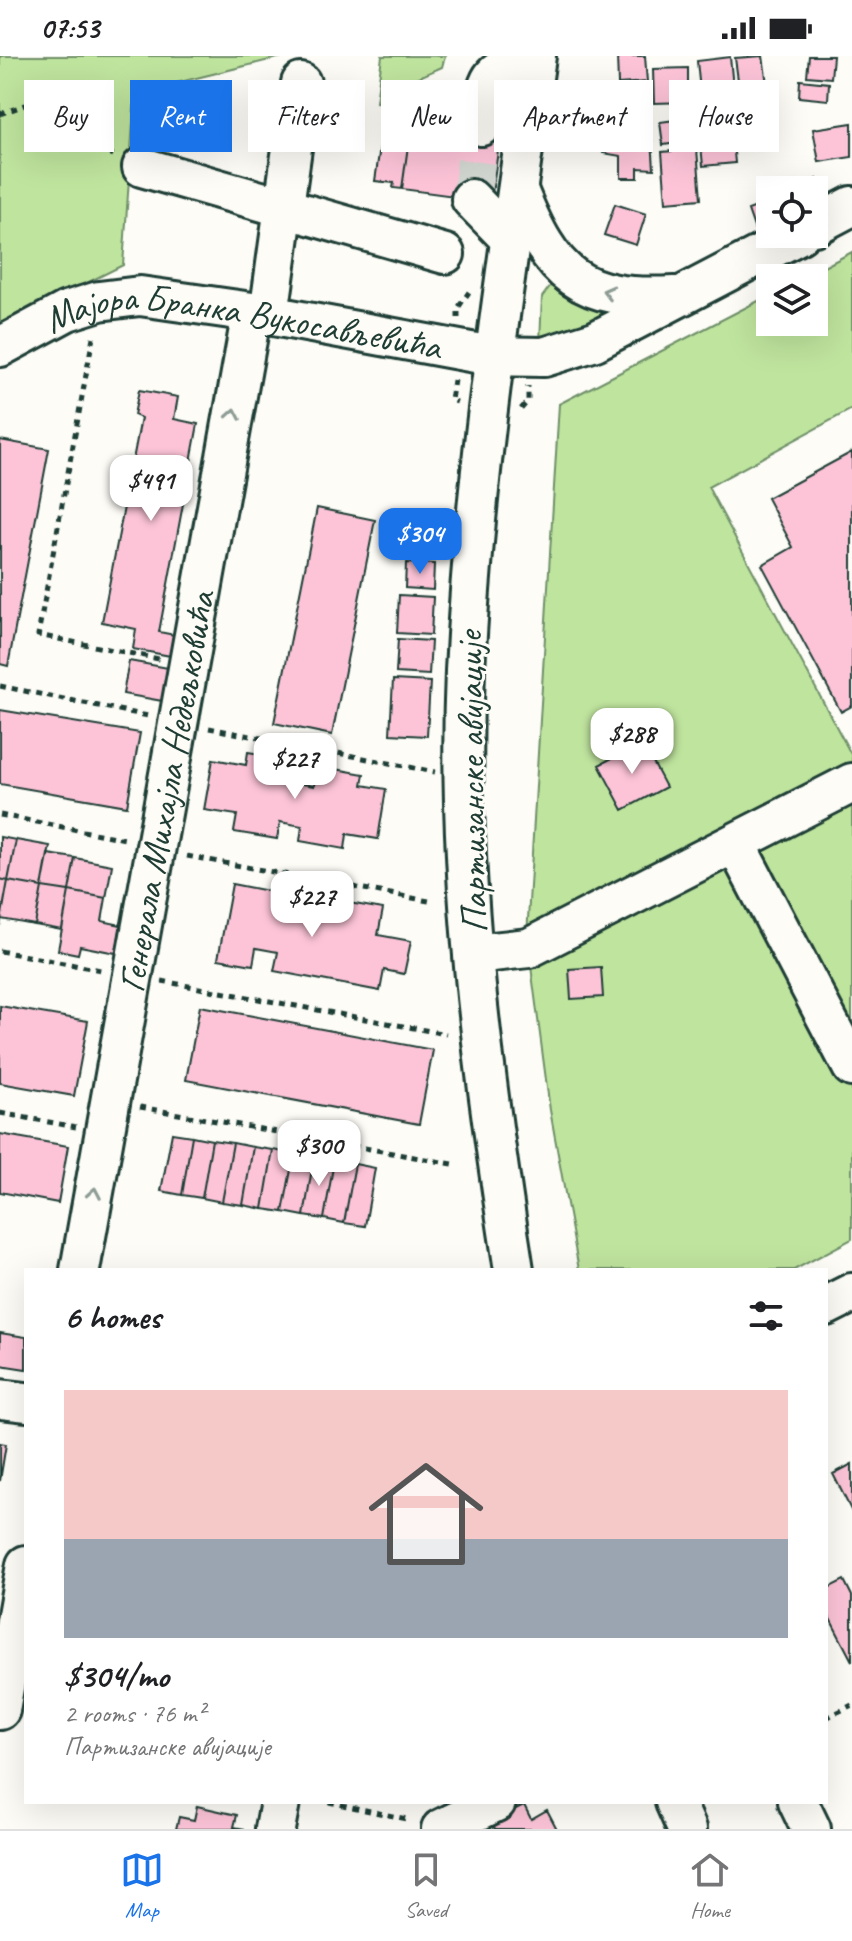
<!DOCTYPE html>
<html lang="en">
<head>
<meta charset="utf-8">
<style>
  :root { --surface:#fff; --page:#f6f6f6; --text:#202124; --muted:#757577; --line:#e0e0e0; --accent:#1a73e8 }
  body { margin:0; font-family:Caveat,sans-serif; background:var(--page); color:var(--text); height:100vh; display:flex; flex-direction:column; font-size:30px; white-space:nowrap }
  * { box-sizing:border-box; margin:0 }
  p { font-size:26px; color:var(--muted) }
  .icon { flex:none; width:44px; height:44px; fill:none; stroke:currentColor; stroke-width:2; stroke-linecap:round; stroke-linejoin:round }
  .map { position:relative; flex:1; overflow:hidden }
  .details { position:absolute; left:24px; top:1212px; width:804px; height:536px; display:flex; flex-direction:column; background:var(--surface); border-radius:0px; box-shadow:0 8px 32px #0002 }
  .details>* { flex:none }
  .banner { position:absolute; left:24px; top:24px; width:804px; height:72px; display:flex; gap:16px }
  .fabs { position:absolute; left:756px; top:120px; display:grid; gap:16px }
  .fabs a { display:grid; place-items:center; width:72px; height:72px; border-radius:0px; background:var(--surface); box-shadow:0 8px 32px #0002; font-size:40px }
  .price { position:absolute; translate:-50% -68px; padding:0 18px; border-radius:16px; background:#fff; color:#222; font-size:26px; line-height:52px; filter:drop-shadow(0 2px 4px #0008) }
  .price::after { content:''; position:absolute; left:50%; top:48px; width:24px; height:18px; margin-left:-12px; background:inherit; clip-path:polygon(0 0,100% 0,50% 100%) }
  .price.current { background:var(--accent); color:#fff }
  ul { padding:0; list-style:none }
  li { display:grid; align-content:center; gap:16px; height:424px; padding:0 40px }
  li span { display:grid; place-items:center; height:248px; border-radius:0px; color:#555 }
  li>.icon { margin-inline-start:auto }
  span .icon { width:144px; height:144px; fill:#fffc; stroke-width:1 }
  li b { font-size:34px }
  h2 { display:flex; justify-content:space-between; align-items:center; height:96px; padding:0 40px; font-size:34px }
  .chip { padding:0 28px; border-radius:0px; background:var(--surface); box-shadow:0 8px 32px #0002; font-size:28px; line-height:72px }
  .chip.current { background:var(--accent); color:#fff }
  .status { display:flex; justify-content:space-between; align-items:center; height:56px; padding:0 40px; background:var(--surface); direction:ltr }
  .status svg { height:22px; fill:currentColor }
  .dock { display:flex; justify-content:space-around; align-items:center; height:112px; border-top:2px solid var(--line); background:var(--surface); font-size:22px; color:var(--muted) }
  .dock a { display:grid; justify-items:center; gap:4px }
  .dock .current { color:var(--accent) }
  .map>svg:first-child { display:block }
  .green { fill:#bfe49e; stroke:#6f9069; stroke-width:2 }
  .building { fill:#fdc4d8; stroke:#1f3d34; stroke-width:2 }
  .lines { fill:none; stroke-linecap:round; stroke-linejoin:round }
  .minor-tunnel { stroke:#d1d6d0; stroke-width:38; stroke-dasharray:38 19; stroke-linecap:butt }
  .minor-casing { stroke:#1f3d34; stroke-width:44 }
  .path { stroke:#1f3d34; stroke-width:5; stroke-dasharray:6 6; stroke-linecap:butt }
  .minor { stroke:#fdfcf7; stroke-width:38 }
  .oneway { stroke:#8e9c96 }
  .labels { text-anchor:middle; stroke-width:6; stroke-linejoin:round; paint-order:stroke }
  .street-label { font-size:38px; fill:#1f3d34; stroke:#fdfcf7 }
</style>
</head>
<body>
<div class="status"><b>07:53</b><svg viewBox="0 0 49 12"><path d="M0 12V9h3v3zM5 12V6h3v6zM10 12V3h3v9zM15 12V0h3v12zM26 1h20v11H26zM47 4h2v5h-2z"/></svg></div>
<div class="map">
<svg width="852" height="1773" viewBox="0 0 852 1773">
  <rect width="100%" height="100%" fill="#fdfcf7"/>
  <filter id="ink" filterUnits="userSpaceOnUse"><feTurbulence type="fractalNoise" baseFrequency=".0125" numOctaves="2"/><feDisplacementMap in="SourceGraphic" scale="16" xChannelSelector="R" yChannelSelector="G"/><feConvolveMatrix kernelMatrix="1 2 1 2 8 2 1 2 1" color-interpolation-filters="sRGB"/></filter>
  <g filter="url(#ink)">
    <!-- green -->
    <path class="green" d="M 0,0 L 286,0 L 135,37 L 123,209 L 0,270 Z
      M 382,0 L 445,0 L 442,11 L 410,25 L 406,49 L 376,46 Z
      M 852,196 L 852,353 L 708,431 L 852,700 L 852,1183 L 794,1214 L 579,1214 L 550,1054 L 527,880 L 559,348 L 770,239 L 770,266 L 814,266 L 814,222 L 803,222 Z
      M 557,221 L 619,253 L 569,281 L 540,286 L 542,241 Z"/>
    <!-- building -->
    <path class="building" d="M 617,0 L 645,0 L 647,26 L 618,28 Z
      M 763,0 L 768,35 L 740,39 L 735,2 Z
      M 809,0 L 833,0 L 831,22 L 807,20 Z
      M 730,1 L 734,42 L 701,45 L 697,5 Z
      M 688,12 L 688,46 L 654,47 L 653,13 Z
      M 800,24 L 829,27 L 828,44 L 799,41 Z
      M 768,38 L 773,70 L 756,73 L 751,40 Z
      M 403,60 L 412,61 L 402,133 L 393,132 L 394,127 L 375,125 L 384,63 L 402,65 Z
      M 412,61 L 501,73 L 491,145 L 402,133 Z
      M 682,63 L 685,86 L 663,89 L 660,66 Z
      M 852,67 L 852,101 L 819,106 L 813,73 Z
      M 606,75 L 652,83 L 654,113 L 638,112 L 638,122 L 621,122 L 621,100 L 603,97 Z
      M 732,75 L 735,107 L 703,110 L 700,78 Z
      M 697,93 L 701,143 L 666,146 L 662,96 Z
      M 817,123 L 825,146 L 814,150 L 814,134 L 798,134 L 797,131 Z
      M 770,146 L 770,175 L 757,180 L 748,154 Z
      M 615,148 L 646,158 L 636,189 L 604,179 Z
      M 139,334 L 178,341 L 174,363 L 198,368 L 159,576 L 180,580 L 176,601 L 133,593 L 136,573 L 102,566 L 141,362 L 134,359 Z
      M 0,384 L 49,393 L 8,610 L 0,608 Z
      M 852,396 L 852,650 L 841,656 L 762,509 L 793,491 L 767,442 Z
      M 317,452 L 375,464 L 332,679 L 274,667 Z
      M 406,507 L 434,508 L 433,534 L 405,532 Z
      M 399,539 L 433,541 L 431,579 L 397,577 Z
      M 398,583 L 431,585 L 429,619 L 396,617 Z
      M 129,605 L 174,613 L 168,646 L 123,638 Z
      M 393,624 L 430,626 L 427,680 L 390,678 Z
      M 0,654 L 140,677 L 127,750 L 0,728 Z
      M 642,686 L 666,731 L 623,754 L 599,709 Z
      M 248,696 L 296,704 L 292,726 L 314,730 L 318,710 L 364,718 L 362,729 L 386,733 L 378,783 L 347,778 L 345,793 L 300,785 L 302,770 L 280,766 L 277,783 L 234,776 L 237,759 L 204,754 L 213,703 L 246,709 Z
      M 0,781 L 16,784 L 8,825 L 0,823 Z
      M 16,784 L 50,790 L 42,831 L 8,825 Z
      M 48,798 L 75,802 L 69,835 L 42,831 Z
      M 75,802 L 112,809 L 106,842 L 69,835 Z
      M 0,823 L 8,825 L 0,870 Z
      M 8,825 L 42,831 L 35,869 L 1,863 Z
      M 232,828 L 293,840 L 290,855 L 317,860 L 321,842 L 383,853 L 378,879 L 411,885 L 404,918 L 384,914 L 380,935 L 274,915 L 278,896 L 256,892 L 253,909 L 218,903 Z
      M 42,831 L 69,835 L 62,874 L 35,869 Z
      M 69,835 L 106,842 L 102,865 L 121,869 L 116,897 L 80,890 L 78,898 L 58,894 Z
      M 601,911 L 603,941 L 571,943 L 569,913 Z
      M 0,950 L 88,965 L 74,1040 L 0,1027 Z
      M 200,950 L 433,994 L 419,1068 L 186,1024 Z
      M 172,1077 L 192,1080 L 182,1139 L 161,1135 Z
      M 0,1078 L 68,1090 L 58,1147 L 0,1136 Z
      M 192,1080 L 212,1084 L 202,1142 L 182,1139 Z
      M 212,1084 L 233,1087 L 222,1146 L 202,1142 Z
      M 233,1087 L 253,1091 L 243,1149 L 222,1146 Z
      M 253,1091 L 273,1094 L 263,1153 L 243,1149 Z
      M 273,1094 L 294,1098 L 283,1156 L 263,1153 Z
      M 294,1098 L 314,1101 L 304,1160 L 283,1156 Z
      M 314,1101 L 334,1105 L 324,1163 L 304,1160 Z
      M 334,1105 L 355,1108 L 344,1167 L 324,1163 Z
      M 355,1108 L 375,1112 L 365,1170 L 344,1167 Z
      M 0,1277 L 26,1281 L 26,1313 L 0,1309 Z
      M 0,1387 L 6,1388 L 0,1425 Z
      M 852,1408 L 852,1456 L 833,1418 Z
      M 844,1524 L 852,1540 L 852,1605 L 826,1555 L 826,1533 Z
      M 524,1749 L 531,1763 L 547,1754 L 557,1773 L 495,1773 L 491,1765 Z
      M 197,1750 L 237,1759 L 234,1771 L 245,1773 L 176,1773 L 179,1761 L 194,1764 Z"/>
    <g class="lines">
      <!-- minor-tunnel -->
      <path class="minor-tunnel" d="M 471,143 L 481,70"/>
      <defs>
        <g id="minor">
          <path d="M 481,70 C 489,19 484,16 535,1"/>
          <path d="M 142,111 L 445,198"/>
          <path d="M 518,134 C 552,220 579,245 674,240"/>
          <path d="M 471,143 L 511,184"/>
          <path d="M 814,170 L 852,150"/>
          <path d="M 269,259 L 301,27"/>
          <path id="s1" d="M 0,291 L 67,255 L 99,245 L 140,240 L 252,256 L 492,300 L 544,301 L 595,285 L 800,178"/>
          <path d="M 736,789 L 852,1011"/>
          <path d="M 473,898 L 529,892 L 852,727"/>
          <path id="s2" d="M 80,1214 L 252,256"/>
          <path d="M 514,1214 C 483,1016 456,816 465,615 C 475,407 508,206 536,0"/>
          <path d="M 826,1250 L 852,1237"/>
          <path d="M 0,1343 L 26,1346"/>
          <path d="M 0,1654 L 26,1509"/>
          <path d="M 675,1746 L 687,1773"/>
          <path d="M 798,1746 L 811,1773"/>
          <path d="M 275,1773 L 280,1746"/>
          <path d="M 441,1773 L 496,1746"/>
        </g>
      </defs>
      <!-- minor casing -->
      <use href="#minor" class="minor-casing"/>
      <!-- path -->
      <path class="path" d="M 0,58 L 39,44 L 58,75 L 116,100
        M 458,262 L 458,252 L 469,236
        M 93,281 L 38,579 L 159,603
        M 454,324 L 451,344 L 457,346
        M 521,353 L 528,345 L 528,330
        M 0,630 L 148,660
        M 209,672 L 435,716
        M 0,759 L 125,783
        M 187,800 L 434,846
        M 0,895 L 101,914
        M 162,925 L 446,978
        M 140,1051 L 458,1109
        M 0,1057 L 76,1071
        M 826,1662 L 852,1649
        M 329,1746 L 411,1764"/>
      <!-- minor -->
      <use href="#minor" class="minor"/>
    </g>
    <!-- one-way arrows -->
    <defs><path id="oneway-chevron" d="M-2-3.5L2.5 0L-2 3.5" fill="none" stroke-width="1.6" stroke-linecap="round" stroke-linejoin="round" transform="scale(2)"/></defs>
    <g class="oneway">
      <use href="#oneway-chevron" transform="translate(608 236) rotate(-166)"/>
      <use href="#oneway-chevron" transform="translate(234 358) rotate(-80)"/>
      <use href="#oneway-chevron" transform="translate(94 1137) rotate(-80)"/>
    </g>
  </g>
  <g class="labels">
    <!-- street labels -->
    <g class="street-label">
      <text dy="13" stroke="none"><textPath href="#s1" startOffset="254">Мајора Бранка Вукосављевића</textPath></text>
      <text transform="translate(471 726) rotate(-91)" y="13">Партизанске авијације</text>
      <text dy="13" stroke="none"><textPath href="#s2" startOffset="486">Генерала Михајла Недељковића</textPath></text>
    </g>
  </g>
</svg>
<div class="fabs">
<a><svg class="icon" aria-label="locate" viewBox="0 0 24 24"><circle cx="12" cy="12" r="6"/><path d="M12 2v4M12 18v4M2 12h4M18 12h4"/></svg></a>
<a><svg class="icon" aria-label="layers" viewBox="0 0 24 24"><path d="M12 4l9 5-9 5-9-5zM3 14l9 5 9-5"/></svg></a>
</div>
<b class="price" style="left:151px;top:467px">$491</b>
<b class="price current" style="left:420px;top:520px">$304</b>
<b class="price" style="left:632px;top:720px">$288</b>
<b class="price" style="left:295px;top:745px">$227</b>
<b class="price" style="left:312px;top:883px">$227</b>
<b class="price" style="left:319px;top:1132px">$300</b>
<div class="banner">
<a class="chip">Buy</a>
<a class="chip current">Rent</a>
<a class="chip">Filters</a>
<a class="chip">New</a>
<a class="chip">Apartment</a>
<a class="chip">House</a>
</div>
<section class="details">
<h2>6 homes<svg class="icon" aria-label="filters" viewBox="0 0 24 24"><path d="M4 7h16M4 17h16"/><circle cx="9" cy="7" r="2"/><circle cx="15" cy="17" r="2"/></svg></h2>
<ul>
<li><span style="background:linear-gradient(#f6c9c9 60%,#9aa5b1 0)"><svg class="icon" aria-label="home" viewBox="0 0 24 24"><path d="M3 11l9-7 9 7M6 9v11h12V9"/></svg></span><div><b>$304/mo</b><p>2 rooms · 76 m²</p><p>Партизанске авијације</p></div></li>
</ul>
</section>
</div>
<nav class="dock">
<a class="current"><svg class="icon" aria-label="map" viewBox="0 0 24 24"><path d="M3 6l6-2 6 2 6-2v14l-6 2-6-2-6 2zM9 4v14M15 6v14"/></svg>Map</a>
<a><svg class="icon" aria-label="saved" viewBox="0 0 24 24"><path d="M7 4h10v16l-5-4-5 4z"/></svg>Saved</a>
<a><svg class="icon" aria-label="home" viewBox="0 0 24 24"><path d="M3 11l9-7 9 7M6 9v11h12V9"/></svg>Home</a>
</nav>
</body>
</html>
